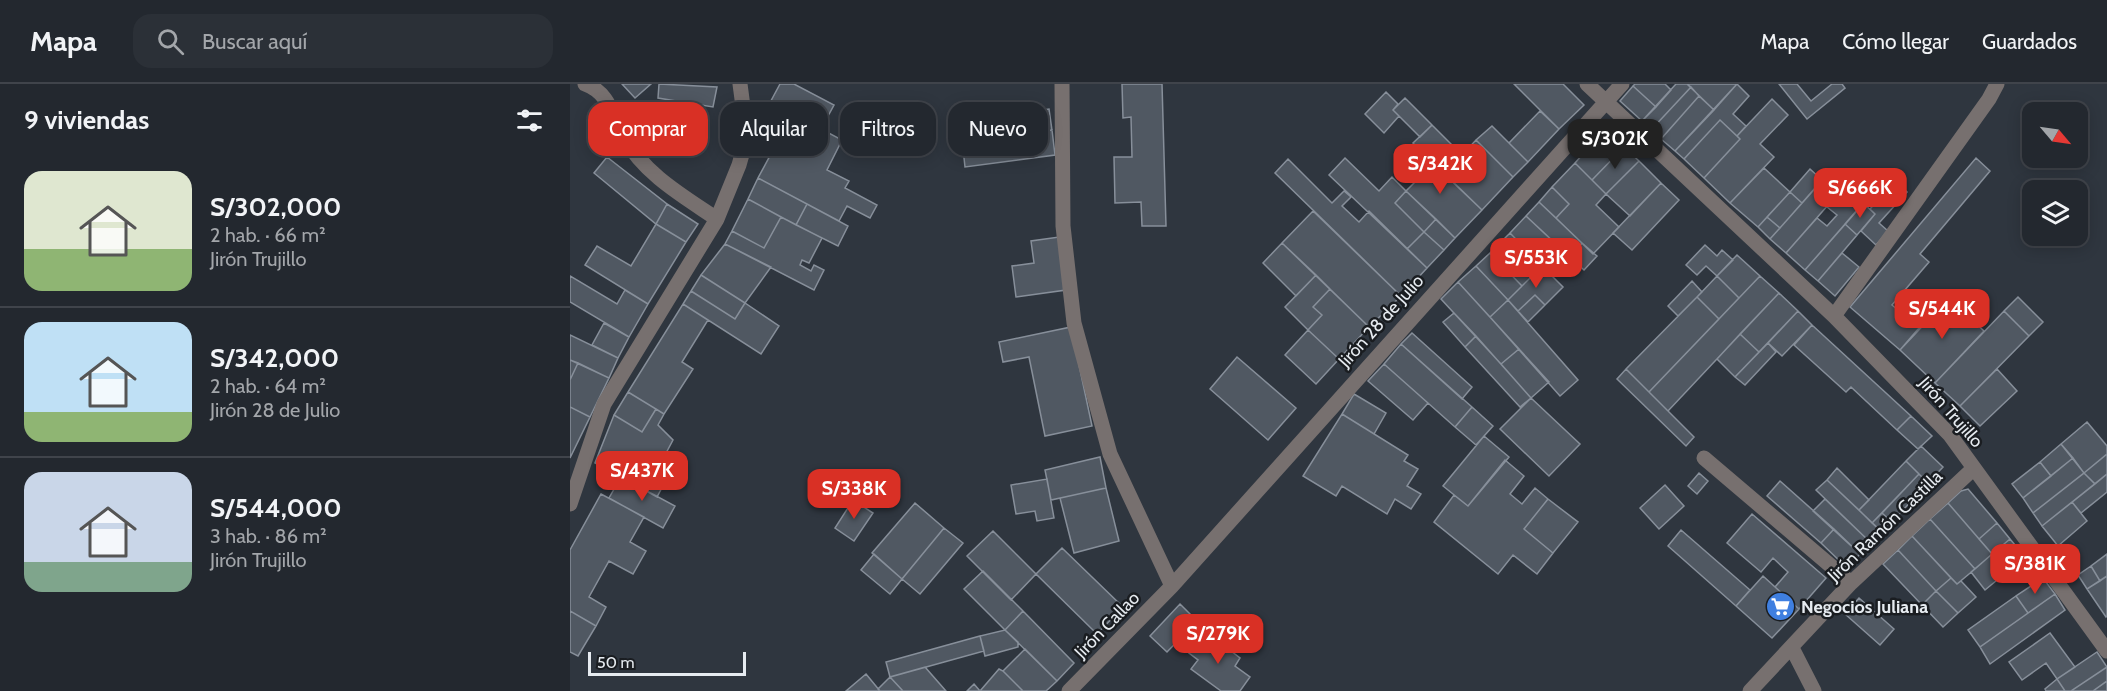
<!DOCTYPE html>
<html lang="es">
<head>
<meta charset="utf-8">
<style>
  :root { --surface:#23282f; --page:#2b3037; --text:#f1f3f6; --muted:#a3a6aa; --line:#40444b; --accent:#d93025 }
  body { margin:0; font-family:Cabin,sans-serif; background:var(--page); color:var(--text); height:100vh; display:flex; flex-direction:column; font-size:22px; white-space:nowrap }
  * { box-sizing:border-box; margin:0 }
  p { font-size:20px; color:var(--muted) }
  .icon { flex:none; width:33px; height:33px; fill:none; stroke:currentColor; stroke-width:2; stroke-linecap:round; stroke-linejoin:round }
  .map { position:relative; flex:1; overflow:hidden }
  .drawer { display:flex; flex-direction:column; background:var(--surface); width:570px }
  .drawer>* { flex:none }
  .top-card { position:absolute; left:18px; top:18px; width:570px; height:54px; display:flex; gap:12px }
  .needle { width:39px; rotate:119deg }
  .fabs { position:absolute; left:1452px; top:18px; display:grid; gap:12px }
  .fabs a { display:grid; place-items:center; width:66px; height:66px; border-radius:12px; background:var(--surface); box-shadow:0 3px 15px #0003,0 0 0 2px var(--line); font-size:30px }
  .scale { position:absolute; left:18px; bottom:15px; width:158px; box-sizing:border-box; padding-left:6px; border:3px solid #e6ebf0; border-top:0; font-size:16px; line-height:21px; white-space:nowrap; color:#e6ebf0; -webkit-text-stroke:4px #1a1d21; paint-order:stroke }
  .price { position:absolute; translate:-50% -51px; padding:0 14px; border-radius:12px; background:var(--accent); color:#fff; font-size:20px; line-height:39px; filter:drop-shadow(0 2px 3px #0008) }
  .price::after { content:''; position:absolute; left:50%; top:36px; width:18px; height:14px; margin-left:-9px; background:inherit; clip-path:polygon(0 0,100% 0,50% 100%) }
  .price.current { background:#222; color:#fff }
  ul { padding:0; list-style:none }
  li { display:flex; align-items:center; gap:18px; height:150px; padding:0 24px }
  li+li { border-top:2px solid var(--line) }
  li span { display:grid; place-items:center; flex:none; width:168px; height:120px; border-radius:18px; color:#555 }
  li>.icon { margin-inline-start:auto }
  span .icon { width:72px; height:72px; fill:#fffc; stroke-width:1 }
  li b { font-size:26px }
  h2 { display:flex; justify-content:space-between; align-items:center; height:72px; padding:0 24px; font-size:26px }
  .pill { padding:0 21px; border-radius:18px; background:var(--surface); box-shadow:0 3px 15px #0003,0 0 0 2px var(--line); font-size:21px; line-height:54px }
  .pill.current { background:var(--accent); color:#fff }
  header { display:flex; align-items:center; gap:36px; box-sizing:border-box; height:84px; padding:0 30px; background:var(--surface); border-bottom:2px solid var(--line) }
  header strong { font-size:28px }
  nav { display:flex; gap:33px; margin-inline-start:auto; font-size:21px }
  .search { width:420px; height:54px; background:var(--page); display:flex; align-items:center; gap:15px; box-sizing:border-box; padding:0 21px; border-radius:18px; color:var(--muted); font-size:22px }
  main { display:flex; flex:1; min-height:0 }
  .map>svg:first-child { display:block }
  .building { fill:#505862; stroke:#878f9a; stroke-width:1.5 }
  .lines { fill:none; stroke-linecap:round; stroke-linejoin:round }
  .minor { stroke:#77706f; stroke-width:15 }
  .labels { text-anchor:middle; stroke-width:5; stroke-linejoin:round; paint-order:stroke }
  .street-label { font-size:18px; fill:#e6ebf0; stroke:#1a1d21 }
  .poi-label { font-size:18px; font-weight:bold; fill:#e6ebf0; stroke:#1a1d21; text-anchor:start }
</style>
</head>
<body>
<header>
<strong>Mapa</strong>
<div class="search"><svg class="icon" aria-label="search" viewBox="0 0 24 24"><circle cx="10" cy="10" r="6"/><path d="M15 15l6 6"/></svg>Buscar aquí</div>
<nav><a>Mapa</a><a>Cómo llegar</a><a>Guardados</a></nav>
</header>
<main>
<section class="drawer">
<h2>9 viviendas<svg class="icon" aria-label="filters" viewBox="0 0 24 24"><path d="M4 7h16M4 17h16"/><circle cx="9" cy="7" r="2"/><circle cx="15" cy="17" r="2"/></svg></h2>
<ul>
<li><span style="background:linear-gradient(#dfe7d0 65%,#8fb573 0)"><svg class="icon" aria-label="home" viewBox="0 0 24 24"><path d="M3 11l9-7 9 7M6 9v11h12V9"/></svg></span><div><b>S/302,000</b><p>2 hab. · 66 m²</p><p>Jirón Trujillo</p></div></li>
<li><span style="background:linear-gradient(#bfe0f5 75%,#8fb573 0)"><svg class="icon" aria-label="home" viewBox="0 0 24 24"><path d="M3 11l9-7 9 7M6 9v11h12V9"/></svg></span><div><b>S/342,000</b><p>2 hab. · 64 m²</p><p>Jirón 28 de Julio</p></div></li>
<li><span style="background:linear-gradient(#c9d6e8 75%,#7fa58c 0)"><svg class="icon" aria-label="home" viewBox="0 0 24 24"><path d="M3 11l9-7 9 7M6 9v11h12V9"/></svg></span><div><b>S/544,000</b><p>3 hab. · 86 m²</p><p>Jirón Trujillo</p></div></li>
</ul>
</section>
<div class="map">
<svg width="1537" height="607" viewBox="0 0 1537 607">
  <rect width="100%" height="100%" fill="#2f363f"/>
  <!-- building -->
  <path class="building" d="M 52,0 L 81,0 L 65,14 Z
    M 89,0 L 147,3 L 143,23 L 88,14 Z
    M 210,0 L 224,0 L 264,21 L 251,45 L 272,56 L 257,86 L 279,97 L 275,104 L 307,121 L 300,134 L 277,122 L 269,137 L 188,94 L 217,40 L 195,28 Z
    M 552,0 L 592,0 L 596,142 L 572,142 L 571,118 L 545,119 L 544,73 L 562,73 L 561,33 L 553,34 Z
    M 944,0 L 993,0 L 1014,21 L 989,45 Z
    M 1065,0 L 1095,0 L 1101,6 L 1086,23 L 1063,2 Z
    M 1106,0 L 1117,0 L 1121,3 L 1081,46 L 1072,37 Z
    M 1117,0 L 1167,0 L 1144,26 Z
    M 1167,0 L 1179,12 L 1163,30 L 1176,42 L 1167,52 L 1150,36 L 1114,75 L 1105,67 Z
    M 1209,0 L 1227,0 L 1241,17 L 1262,0 L 1272,0 L 1275,4 L 1237,35 Z
    M 1063,2 L 1086,23 L 1072,37 L 1050,17 Z
    M 1121,3 L 1129,12 L 1091,55 L 1081,46 Z
    M 816,8 L 828,20 L 823,26 L 829,32 L 814,49 L 795,30 Z
    M 1129,12 L 1144,26 L 1105,67 L 1091,55 Z
    M 835,14 L 862,41 L 850,53 L 823,26 Z
    M 1202,15 L 1218,31 L 1190,60 L 1204,73 L 1160,119 L 1134,94 L 1170,55 L 1167,52 Z
    M 479,25 L 482,46 L 407,56 L 404,35 Z
    M 970,27 L 989,45 L 958,78 L 939,59 Z
    M 404,35 L 407,56 L 482,46 L 485,71 L 395,83 L 390,37 Z
    M 1150,36 L 1170,55 L 1134,94 L 1114,75 Z
    M 862,41 L 892,71 L 906,56 L 943,93 L 912,126 L 843,59 Z
    M 922,42 L 958,78 L 943,93 L 906,56 Z
    M 1036,44 L 1054,63 L 1022,96 L 1005,79 Z
    M 1054,63 L 1069,77 L 1036,110 L 1022,96 Z
    M 849,66 L 912,126 L 885,154 L 836,107 L 847,96 L 833,83 Z
    M 37,73 L 97,120 L 86,140 L 24,89 Z
    M 775,74 L 809,107 L 822,93 L 836,107 L 825,119 L 854,148 L 837,165 L 759,91 Z
    M 1406,74 L 1420,87 L 1350,170 L 1359,178 L 1322,221 L 1349,244 L 1330,266 L 1280,223 Z
    M 718,75 L 762,119 L 774,107 L 781,113 L 772,122 L 789,138 L 799,127 L 857,184 L 831,212 L 705,89 Z
    M 1069,77 L 1091,99 L 1060,132 L 1036,110 Z
    M 1005,79 L 1036,110 L 1026,121 L 1049,143 L 1023,170 L 986,134 L 999,120 L 982,103 Z
    M 1194,84 L 1220,108 L 1188,143 L 1160,119 Z
    M 1240,85 L 1252,96 L 1232,119 L 1220,108 Z
    M 1258,90 L 1273,104 L 1216,169 L 1200,155 Z
    M 188,94 L 237,120 L 226,141 L 178,115 Z
    M 1326,97 L 1337,108 L 1309,139 L 1318,147 L 1306,161 L 1291,147 L 1305,130 L 1300,125 Z
    M 1091,99 L 1109,116 L 1062,166 L 1043,149 Z
    M 982,103 L 999,120 L 986,134 L 969,118 Z
    M 1273,104 L 1292,121 L 1235,186 L 1216,169 L 1247,134 L 1257,142 L 1267,131 L 1257,123 Z
    M 836,107 L 866,135 L 854,148 L 825,119 Z
    M 1220,108 L 1232,119 L 1210,144 L 1197,133 Z
    M 178,115 L 211,133 L 194,164 L 162,147 Z
    M 969,118 L 1012,159 L 1000,173 L 956,132 Z
    M 1293,119 L 1305,130 L 1287,151 L 1275,140 Z
    M 97,120 L 128,140 L 116,158 L 86,140 Z
    M 237,120 L 278,142 L 268,162 L 226,141 Z
    M 743,127 L 831,212 L 799,243 L 712,159 Z
    M 956,132 L 990,164 L 972,182 L 940,149 Z
    M 211,133 L 252,154 L 239,179 L 232,176 L 230,181 L 241,187 L 244,181 L 254,186 L 244,206 L 155,160 L 162,147 L 194,164 Z
    M 1197,133 L 1210,144 L 1200,155 L 1188,143 Z
    M 866,135 L 885,154 L 874,166 L 854,148 Z
    M 86,140 L 116,158 L 78,220 L 15,181 L 27,162 L 61,182 Z
    M 1275,140 L 1287,151 L 1248,197 L 1235,186 Z
    M 854,148 L 874,166 L 857,184 L 837,165 Z
    M 940,149 L 972,182 L 952,202 L 920,169 Z
    M 489,153 L 496,206 L 446,213 L 442,182 L 464,179 L 461,157 Z
    M 712,159 L 746,191 L 726,212 L 693,179 Z
    M 1012,159 L 1027,172 L 1014,186 L 1000,173 Z
    M 155,160 L 201,183 L 175,219 L 131,191 Z
    M 1135,161 L 1147,172 L 1152,166 L 1163,176 L 1147,192 L 1136,182 L 1127,191 L 1116,181 Z
    M 920,169 L 952,202 L 938,216 L 906,182 Z
    M 1272,169 L 1289,183 L 1265,212 L 1248,197 Z
    M 1167,171 L 1190,192 L 1169,214 L 1147,192 Z
    M 906,182 L 938,216 L 920,233 L 888,198 Z
    M 972,182 L 993,203 L 975,221 L 965,211 L 948,227 L 938,216 Z
    M 131,191 L 175,219 L 165,235 L 121,207 Z
    M 746,191 L 760,205 L 743,223 L 752,231 L 738,246 L 715,223 Z
    M 0,192 L 47,220 L 55,206 L 78,220 L 59,253 L 0,218 Z
    M 1147,192 L 1169,214 L 1149,235 L 1127,213 Z
    M 1190,192 L 1209,209 L 1098,327 L 1079,308 Z
    M 1122,197 L 1132,208 L 1108,232 L 1098,222 Z
    M 888,198 L 949,265 L 931,280 L 871,215 Z
    M 760,205 L 799,243 L 769,275 L 738,246 L 752,231 L 743,223 Z
    M 121,207 L 165,235 L 175,219 L 209,242 L 191,270 L 113,220 Z
    M 1209,209 L 1228,227 L 1189,268 L 1170,250 Z
    M 965,211 L 975,221 L 958,238 L 948,227 Z
    M 1127,213 L 1149,235 L 1079,308 L 1056,285 Z
    M 1448,213 L 1473,238 L 1459,252 L 1434,227 Z
    M 1379,214 L 1414,247 L 1365,299 L 1330,266 Z
    M 938,216 L 1008,296 L 990,312 L 920,233 Z
    M 113,220 L 138,236 L 112,278 L 123,285 L 94,330 L 58,308 Z
    M 1228,227 L 1242,241 L 1212,272 L 1198,259 Z
    M 1434,227 L 1459,252 L 1390,322 L 1365,299 Z
    M 884,229 L 906,252 L 895,263 L 873,238 Z
    M 34,239 L 59,253 L 48,274 L 22,261 Z
    M 1242,241 L 1341,332 L 1327,346 L 1281,303 L 1276,308 L 1224,261 Z
    M 501,243 L 522,342 L 475,352 L 459,273 L 433,278 L 429,258 Z
    M 738,246 L 769,275 L 746,300 L 715,271 Z
    M 842,249 L 902,303 L 892,315 L 831,260 Z
    M 1170,250 L 1189,268 L 1165,293 L 1147,275 Z
    M 0,251 L 48,274 L 39,294 L 0,276 Z
    M 906,252 L 961,314 L 950,323 L 895,263 Z
    M 1198,259 L 1206,268 L 1175,301 L 1165,293 Z
    M 831,260 L 902,323 L 885,343 L 814,280 Z
    M 949,265 L 979,298 L 961,314 L 931,280 Z
    M 667,273 L 726,324 L 698,356 L 640,305 Z
    M 0,276 L 8,279 L 0,296 Z
    M 8,279 L 39,294 L 20,333 L 0,323 L 0,296 Z
    M 814,280 L 858,319 L 843,336 L 798,297 Z
    M 1056,285 L 1124,353 L 1116,362 L 1047,295 Z
    M 1427,285 L 1447,307 L 1410,342 L 1390,322 Z
    M 58,308 L 86,325 L 72,348 L 44,331 Z
    M 784,310 L 816,329 L 804,350 L 772,330 Z
    M 961,314 L 1010,360 L 979,392 L 930,345 Z
    M 0,323 L 20,333 L 0,374 Z
    M 902,323 L 923,342 L 906,361 L 885,343 Z
    M 86,325 L 94,330 L 88,341 L 103,356 L 94,373 L 105,379 L 87,413 L 25,379 L 44,331 L 72,348 Z
    M 772,330 L 838,371 L 834,377 L 848,385 L 837,402 L 851,410 L 841,425 L 825,415 L 817,430 L 772,402 L 766,412 L 733,392 Z
    M 1341,332 L 1362,352 L 1348,365 L 1327,346 Z
    M 1517,338 L 1537,362 L 1537,370 L 1514,389 L 1491,360 Z
    M 914,352 L 939,373 L 898,422 L 873,402 Z
    M 1491,360 L 1503,374 L 1481,392 L 1470,378 Z
    M 1351,362 L 1373,383 L 1358,399 L 1336,377 Z
    M 1537,370 L 1537,390 L 1525,400 L 1514,389 Z
    M 530,373 L 536,404 L 481,416 L 475,386 Z
    M 1503,374 L 1514,389 L 1463,429 L 1453,414 Z
    M 935,376 L 954,392 L 940,410 L 952,420 L 965,404 L 978,415 L 954,445 L 983,469 L 967,490 L 943,471 L 928,490 L 864,438 L 884,411 L 898,422 Z
    M 1336,377 L 1349,390 L 1302,439 L 1289,426 Z
    M 1470,378 L 1481,392 L 1453,414 L 1442,400 Z
    M 1267,384 L 1299,416 L 1289,426 L 1257,396 Z
    M 1129,389 L 1138,397 L 1127,410 L 1118,402 Z
    M 1514,389 L 1525,400 L 1472,442 L 1463,429 Z
    M 1349,390 L 1358,399 L 1322,438 L 1312,429 Z
    M 1537,390 L 1537,408 L 1511,429 L 1502,418 Z
    M 51,393 L 105,422 L 93,444 L 39,414 Z
    M 477,395 L 484,434 L 467,437 L 465,427 L 446,430 L 441,401 Z
    M 1257,396 L 1312,448 L 1301,459 L 1246,406 Z
    M 1210,397 L 1264,445 L 1251,459 L 1197,412 Z
    M 1095,401 L 1114,422 L 1089,445 L 1070,424 Z
    M 536,404 L 549,457 L 504,469 L 490,414 Z
    M 1398,405 L 1427,439 L 1409,455 L 1378,419 L 1391,407 Z
    M 31,410 L 74,433 L 60,458 L 76,467 L 63,490 L 39,477 L 19,513 L 36,523 L 26,542 L 0,527 L 0,466 Z
    M 978,415 L 1008,438 L 983,469 L 954,445 Z
    M 1255,415 L 1301,459 L 1290,470 L 1243,427 Z
    M 283,416 L 303,429 L 284,457 L 265,444 Z
    M 1502,418 L 1517,437 L 1488,462 L 1472,442 Z
    M 345,419 L 374,444 L 332,495 L 302,469 Z
    M 1378,419 L 1422,470 L 1405,485 L 1360,435 Z
    M 1312,429 L 1322,438 L 1312,448 L 1302,439 Z
    M 1182,430 L 1256,494 L 1229,525 L 1205,503 L 1218,488 L 1203,474 L 1191,488 L 1157,459 Z
    M 1360,435 L 1405,485 L 1387,500 L 1342,452 Z
    M 1427,439 L 1440,455 L 1422,470 L 1409,455 Z
    M 374,444 L 393,459 L 350,510 L 332,495 Z
    M 1264,445 L 1290,470 L 1277,484 L 1251,459 Z
    M 1111,446 L 1180,506 L 1166,522 L 1098,462 Z
    M 423,447 L 466,490 L 441,516 L 397,472 Z
    M 1342,452 L 1381,494 L 1366,507 L 1328,466 Z
    M 1440,455 L 1455,473 L 1415,506 L 1401,488 Z
    M 492,464 L 553,523 L 527,550 L 466,490 Z
    M 1328,466 L 1366,507 L 1352,521 L 1313,480 Z
    M 304,470 L 332,495 L 320,510 L 291,486 Z
    M 1537,470 L 1537,492 L 1530,497 L 1521,482 Z
    M 1521,482 L 1530,497 L 1517,505 L 1508,491 Z
    M 413,487 L 453,527 L 435,546 L 394,505 Z
    M 1193,492 L 1229,525 L 1202,554 L 1166,522 Z
    M 1537,492 L 1537,532 L 1536,533 L 1517,505 Z
    M 1381,494 L 1387,500 L 1391,497 L 1406,513 L 1388,529 L 1366,507 Z
    M 1473,494 L 1485,510 L 1458,529 L 1446,512 Z
    M 1366,507 L 1388,529 L 1373,543 L 1352,521 Z
    M 1485,510 L 1495,526 L 1420,580 L 1410,563 Z
    M 1446,512 L 1458,529 L 1410,563 L 1398,546 Z
    M 1289,514 L 1324,545 L 1310,561 L 1275,530 Z
    M 610,520 L 627,537 L 597,568 L 580,552 Z
    M 0,527 L 26,542 L 8,572 L 0,568 Z
    M 453,527 L 504,579 L 487,597 L 435,546 Z
    M 435,546 L 448,558 L 448,563 L 415,572 L 410,552 Z
    M 635,547 L 670,574 L 665,582 L 680,593 L 670,607 L 651,607 L 621,585 L 628,576 L 619,569 Z
    M 1480,549 L 1505,583 L 1487,595 L 1476,579 L 1452,596 L 1439,578 Z
    M 410,552 L 414,567 L 320,593 L 316,578 Z
    M 455,565 L 487,597 L 476,607 L 453,607 L 433,587 Z
    M 1527,568 L 1537,583 L 1501,607 L 1495,607 L 1487,595 Z
    M 355,583 L 376,607 L 333,607 L 320,593 Z
    M 1537,583 L 1537,597 L 1523,607 L 1501,607 Z
    M 429,585 L 433,587 L 453,607 L 410,607 Z
    M 296,590 L 310,607 L 276,607 Z
    M 320,593 L 333,607 L 310,607 L 308,605 Z
    M 1487,595 L 1495,607 L 1476,607 L 1475,605 Z
    M 1537,597 L 1537,607 L 1523,607 Z
    M 404,600 L 410,607 L 397,607 Z"/>
  <g class="lines">
    <!-- minor -->
    <path class="minor" d="M 15,0 C 40,9 42,32 54,53 C 74,90 113,112 147,135
      M 492,0 L 493,142 L 504,239 L 540,370 L 602,502
      M 1017,0 L 1264,232 L 1380,351 L 1537,567
      M 1264,232 L 1419,15 L 1427,0
      M 1134,374 L 1281,499
      M 0,420 L 34,320 L 147,135 L 169,81 L 177,53 L 170,0
      M 1222,564 L 1244,607
      M 499,607 L 602,502 L 1052,0
      M 1180,607 L 1281,499 L 1404,384"/>
  </g>
  <!-- icons -->
  <defs>
    <symbol id="supermarket-disc" viewBox="-11 -11 22 22"><circle r="9.5" fill="#3f7fe0" stroke="#1a1d21"/><path d="M-6-5.5h2.5l.6 2H6L4.5 2H-2.5L-4.4-4H-6ZM-1.5 3.2a1.3 1.3 0 1 0 .1 0ZM3 3.2a1.3 1.3 0 1 0 .1 0Z" fill="#fff"/></symbol>
  </defs>
  <g fill-rule="evenodd">
    <use href="#supermarket-disc" x="1194" y="506" width="33" height="33"/>
  </g>
  <g class="labels">
    <!-- street labels -->
    <g class="street-label">
      <text transform="translate(811 237) rotate(-48)" y="6">Jirón 28 de Julio</text>
      <text transform="translate(1381 328) rotate(49)" y="6">Jirón Trujillo</text>
      <text transform="translate(1315 442) rotate(-44)" y="6">Jirón Ramón Castilla</text>
      <text transform="translate(537 541) rotate(-46)" y="6">Jirón Callao</text>
    </g>
    <!-- poi labels -->
    <g class="poi-label">
      <text x="1231" y="529">Negocios Juliana</text>
    </g>
  </g>
</svg>
<div class="fabs">
<a><svg class="needle" viewBox="-14 -14 28 28"><path d="M0-13l5 13h-10z" fill="#e53935"/><path d="M0 13l5-13h-10z" fill="#a3a6aa"/></svg></a>
<a><svg class="icon" aria-label="layers" viewBox="0 0 24 24"><path d="M12 4l9 5-9 5-9-5zM3 14l9 5 9-5"/></svg></a>
</div>
<div class="scale">50 m</div>
<b class="price current" style="left:1045px;top:86px">S/302K</b>
<b class="price" style="left:870px;top:111px">S/342K</b>
<b class="price" style="left:1290px;top:135px">S/666K</b>
<b class="price" style="left:966px;top:205px">S/553K</b>
<b class="price" style="left:1372px;top:256px">S/544K</b>
<b class="price" style="left:72px;top:418px">S/437K</b>
<b class="price" style="left:284px;top:436px">S/338K</b>
<b class="price" style="left:1465px;top:511px">S/381K</b>
<b class="price" style="left:648px;top:581px">S/279K</b>
<div class="top-card">
<a class="pill current">Comprar</a>
<a class="pill">Alquilar</a>
<a class="pill">Filtros</a>
<a class="pill">Nuevo</a>
</div>
</div>
</main>
</body>
</html>
